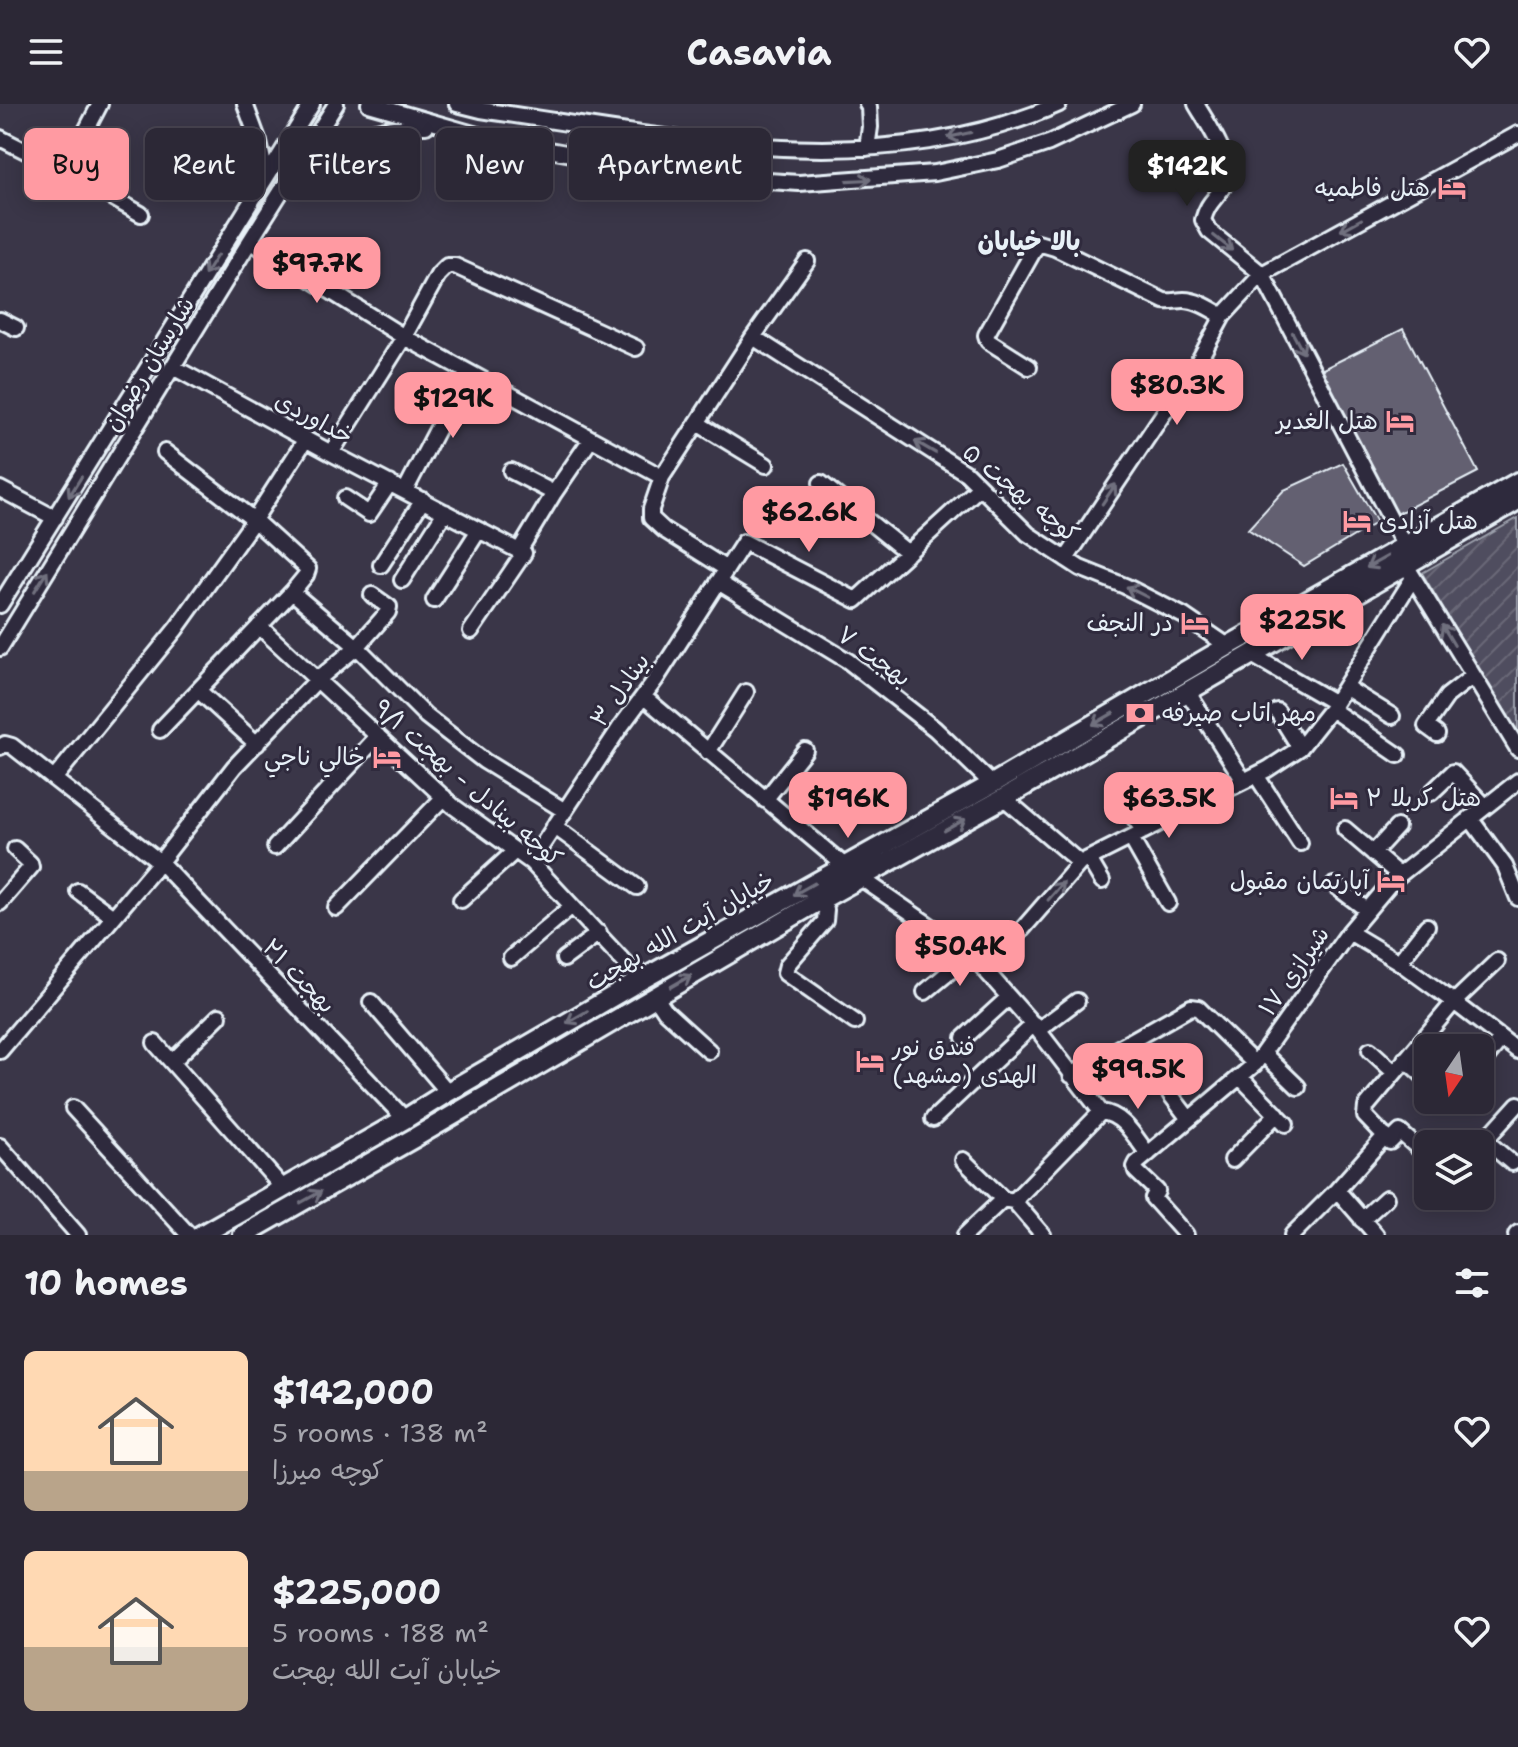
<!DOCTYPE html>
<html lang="en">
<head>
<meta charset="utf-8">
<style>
  :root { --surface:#2c2836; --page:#383442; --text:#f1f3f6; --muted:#a6a6ad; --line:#484451; --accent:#ff9aa2 }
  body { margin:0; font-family:"Shantell Sans","Playpen Sans Arabic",sans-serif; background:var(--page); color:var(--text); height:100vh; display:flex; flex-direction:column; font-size:30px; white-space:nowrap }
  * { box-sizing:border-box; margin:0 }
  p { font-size:26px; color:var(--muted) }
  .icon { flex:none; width:44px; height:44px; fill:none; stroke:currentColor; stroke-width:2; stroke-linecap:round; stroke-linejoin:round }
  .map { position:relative; height:1131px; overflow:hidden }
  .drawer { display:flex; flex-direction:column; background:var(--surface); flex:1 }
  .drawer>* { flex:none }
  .guide { position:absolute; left:24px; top:24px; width:800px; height:72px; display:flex; gap:16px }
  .needle { width:52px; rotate:193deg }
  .controls { position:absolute; left:1414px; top:930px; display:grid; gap:16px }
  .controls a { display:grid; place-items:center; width:80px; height:80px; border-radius:12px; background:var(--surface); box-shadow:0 4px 20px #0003,0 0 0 2px var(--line); font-size:40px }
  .price { position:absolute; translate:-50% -68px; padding:0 18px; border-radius:16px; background:var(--accent); color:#111; font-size:26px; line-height:52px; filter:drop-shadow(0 2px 4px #0008) }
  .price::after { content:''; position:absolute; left:50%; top:48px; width:24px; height:18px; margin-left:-12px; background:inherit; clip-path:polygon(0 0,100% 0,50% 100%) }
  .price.selected { background:#222; color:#fff }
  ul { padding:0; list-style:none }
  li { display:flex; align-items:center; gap:24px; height:200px; padding:0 24px }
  li span { display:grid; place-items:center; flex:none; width:224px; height:160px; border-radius:12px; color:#555 }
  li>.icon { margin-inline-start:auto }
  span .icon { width:96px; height:96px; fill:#fffc; stroke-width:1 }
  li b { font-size:34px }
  h2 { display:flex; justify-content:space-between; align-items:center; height:96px; padding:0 24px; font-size:34px }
  .chip { padding:0 28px; border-radius:12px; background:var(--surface); box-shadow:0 4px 20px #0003,0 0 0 2px var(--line); font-size:28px; line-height:72px }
  .chip.selected { background:var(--accent); color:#111 }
  header { display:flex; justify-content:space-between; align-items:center; height:104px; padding:0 24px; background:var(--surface); font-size:36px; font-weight:700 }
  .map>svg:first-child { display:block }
  .garden { fill:url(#garden-furrows); stroke:#9ca0ac; stroke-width:2 }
  .building { fill:#636171; stroke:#e8f1f8; stroke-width:2 }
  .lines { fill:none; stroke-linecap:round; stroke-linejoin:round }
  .minor-casing { stroke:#e8f1f8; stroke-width:20 }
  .major-casing { stroke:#e8f1f8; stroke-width:24 }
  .minor { stroke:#2f2a3d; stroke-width:14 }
  .major { stroke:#2f2a3d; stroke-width:18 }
  .oneway { stroke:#70707e }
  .labels { text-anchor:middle; stroke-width:6; stroke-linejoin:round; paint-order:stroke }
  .poi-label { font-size:24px; fill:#e8f1f8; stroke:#2f2a3d; text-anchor:end }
  .street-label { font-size:24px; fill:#e8f1f8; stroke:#2f2a3d }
  .neighbourhood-label { font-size:26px; font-weight:bold; fill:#e8f1f8; stroke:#2f2a3d }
</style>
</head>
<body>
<header><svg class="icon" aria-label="menu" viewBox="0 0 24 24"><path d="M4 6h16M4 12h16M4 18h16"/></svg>Casavia<svg class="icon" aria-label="heart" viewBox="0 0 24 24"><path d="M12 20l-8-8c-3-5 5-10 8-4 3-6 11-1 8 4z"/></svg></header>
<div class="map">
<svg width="1518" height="1131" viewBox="0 0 1518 1131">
  <defs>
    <pattern id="garden-furrows" width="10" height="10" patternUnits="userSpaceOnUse" patternTransform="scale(2)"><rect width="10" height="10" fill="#504e5f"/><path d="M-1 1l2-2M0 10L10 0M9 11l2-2" fill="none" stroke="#696877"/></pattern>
  </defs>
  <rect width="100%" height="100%" fill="#3a3648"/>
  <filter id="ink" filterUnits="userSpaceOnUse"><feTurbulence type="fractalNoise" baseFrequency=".0125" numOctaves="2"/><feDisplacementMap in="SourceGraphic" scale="16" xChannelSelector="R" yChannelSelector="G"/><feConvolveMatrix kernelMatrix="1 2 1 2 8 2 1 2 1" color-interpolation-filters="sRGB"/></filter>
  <g filter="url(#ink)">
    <!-- garden -->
    <path class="garden" d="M 1518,414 L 1518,631 L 1422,469 Z"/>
    <!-- building -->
    <path class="building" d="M 1403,225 L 1478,368 L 1397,410 L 1321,266 Z
      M 1343,359 L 1377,418 L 1304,462 L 1248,425 L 1284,386 Z"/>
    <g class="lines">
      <defs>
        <path id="minor" d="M 245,0 L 259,38 L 266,71
          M 369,0 L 481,32 L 549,46 L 695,72 L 799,79 L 935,69 L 998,56 L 1049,39 L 1132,0
          M 457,0 L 481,6 C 671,33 876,81 1059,0
          M 867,0 L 869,3 L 870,23 L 867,44
          M 1196,0 C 1208,21 1237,60 1223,83 C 1214,97 1208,98 1203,116 L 1209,127 L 1262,170 L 1405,443
          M 0,34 L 65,67 L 141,110
          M 65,67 L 100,0
          M 298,68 C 338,36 374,21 426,22
          M 250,137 L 404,233 L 662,373
          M 0,216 L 16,224
          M 753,233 L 966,369 L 1028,430 L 1080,464 L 1125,482 L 1184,512 L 1228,542
          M 173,263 L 331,349 L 519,447 L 554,389 L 591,335
          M 1029,263 L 988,237 L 986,231 L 1038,139 L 1055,144 L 1164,197 C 1172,198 1177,196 1184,196 C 1198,196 1212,206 1223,212
          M 697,319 L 766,361
          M 331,349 L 404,233 L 438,171 L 447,162 L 455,162 L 636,244
          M 511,367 L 554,389
          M 821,379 L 908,449
          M 0,385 L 55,414
          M 405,387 L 467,268
          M 345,394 L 369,410 L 390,379
          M 1066,455 L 1198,258 L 1223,212 L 1262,170 L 1518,30
          M 381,461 L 423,396
          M 725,464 L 664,426 L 651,414 L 651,405 L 662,373 L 753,233 L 807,157
          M 1410,468 L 1518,645
          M 402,476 L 445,408
          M 718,478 L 848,557 L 935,625 L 992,680
          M 292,488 L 357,543 L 426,612 L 484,657 L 565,707
          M 434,496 L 479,426
          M 0,501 L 312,0
          M 259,522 L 453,702 L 531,758 L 641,876
          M 471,527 L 524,449
          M 0,544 L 250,137 L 336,0
          M 1250,550 L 1335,599
          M 1345,583 L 1392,612
          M 199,587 L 257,640
          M 1187,587 L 1244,677
          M 644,593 L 845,762
          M 1331,605 L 1398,651
          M 1277,607 L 1300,644
          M 160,626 L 292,488 L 306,471 L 308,465 L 254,416 L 165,348
          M 1437,630 L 1426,622 L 1447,592 L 1473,572
          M 0,643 L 5,640 L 12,642 L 160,758 L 405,1015
          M 708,648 L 746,588
          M 1256,671 L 1300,739
          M 54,675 L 176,525 L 254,416 L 306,335
          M 1431,689 L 1453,668 L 1485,702
          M 1004,694 L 1080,759
          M 765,696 L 805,646
          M 1122,697 L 1144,727
          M 1470,714 L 1505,762 L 1518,794
          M 554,722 L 637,783
          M 1345,725 L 1399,771
          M 1131,734 L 1168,799
          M 275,743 L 378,632
          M 1373,749 L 1397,723
          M 1089,755 L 1102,777
          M 531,758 L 619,625 L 656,575 L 744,438 L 856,496 L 980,383
          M 861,774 L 971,850 L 1038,926 L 1101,1008 C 1123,1010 1135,1033 1148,1050
          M 1334,781 L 1367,806
          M 78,787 L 113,813
          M 461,796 L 515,747
          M 819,797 L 826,806 L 825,817 L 787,861 L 785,869 L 855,918
          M 0,799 L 31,763 L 30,759 L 15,745
          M 336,804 L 444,693
          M 1349,828 L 1399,858 L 1454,898 L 1518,947
          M 511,854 L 572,802
          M 564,855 L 599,829
          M 1399,858 L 1427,822
          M 986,867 L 1080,759 L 1268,665 L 1300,644 L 1331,605 L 1413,474
          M 925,888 L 971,850
          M 655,892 L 665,907 L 709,947
          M 371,898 L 448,988
          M 1038,926 L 1077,897
          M 964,934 L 1009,893
          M 155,939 L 283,1084
          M 1370,946 L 1394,968
          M 0,947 L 160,758 L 234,663 L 317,576 L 357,543 L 388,508 L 389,503 L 372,491
          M 1263,949 L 1298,983
          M 1405,955 L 1428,976
          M 172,958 L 219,912
          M 1480,961 L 1501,935
          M 1071,971 L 1191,903 L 1198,904 L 1255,960
          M 1240,973 L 1286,1020
          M 1170,990 L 1189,1015
          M 73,1004 L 189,1131
          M 933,1015 L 1034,920
          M 1485,1036 L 1512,1059
          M 0,1042 L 78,1131
          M 1480,1042 L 1518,1000
          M 1417,1043 L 1400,1028 L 1390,1038 L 1365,1012 L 1366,1003 L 1454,898 L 1497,857
          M 963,1056 L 1003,1095 L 1014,1097 L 1043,1131
          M 1232,1056 L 1277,1010
          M 1337,1086 L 1376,1131
          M 1014,1097 L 1101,1008
          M 1362,1116 L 1386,1094
          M 965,1131 L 1003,1095
          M 1186,1131 L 1153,1094 L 1157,1087 L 1136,1067 L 1135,1063 L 1137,1059 L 1255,960 L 1349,828 L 1393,776 L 1518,677
          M 1292,1131 L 1337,1086 L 1385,1032
          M 1516,1131 L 1518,1129"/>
        <path id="major" d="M 201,1131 L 405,1015 L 448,988 L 641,876 L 992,680 L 1228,542 L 1518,378
          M 243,1131 L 414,1034 L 819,797 L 1004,694 L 1518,396"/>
      </defs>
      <!-- minor casing -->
      <use href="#minor" class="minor-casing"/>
      <!-- major casing -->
      <use href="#major" class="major-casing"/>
      <!-- minor -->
      <use href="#minor" class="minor"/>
      <!-- major -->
      <use href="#major" class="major"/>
    </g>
    <!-- one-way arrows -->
    <defs><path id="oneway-shaft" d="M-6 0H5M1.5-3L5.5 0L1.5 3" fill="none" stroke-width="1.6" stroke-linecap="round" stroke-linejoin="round" transform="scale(2)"/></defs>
    <g class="oneway">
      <use href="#oneway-shaft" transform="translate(959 31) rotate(168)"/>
      <use href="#oneway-shaft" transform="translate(859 76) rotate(-3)"/>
      <use href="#oneway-shaft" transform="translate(1351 121) rotate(151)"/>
      <use href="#oneway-shaft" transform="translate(1223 139) rotate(39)"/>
      <use href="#oneway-shaft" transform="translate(211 161) rotate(122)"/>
      <use href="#oneway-shaft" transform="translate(1298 239) rotate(62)"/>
      <use href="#oneway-shaft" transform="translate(925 343) rotate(-150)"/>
      <use href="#oneway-shaft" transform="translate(75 383) rotate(122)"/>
      <use href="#oneway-shaft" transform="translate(1109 390) rotate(-56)"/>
      <use href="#oneway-shaft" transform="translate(1377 458) rotate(151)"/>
      <use href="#oneway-shaft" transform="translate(41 477) rotate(-58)"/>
      <use href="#oneway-shaft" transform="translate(1137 488) rotate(-153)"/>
      <use href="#oneway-shaft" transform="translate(1448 531) rotate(-121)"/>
      <use href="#oneway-shaft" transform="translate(1103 615) rotate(150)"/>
      <use href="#oneway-shaft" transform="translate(955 721) rotate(-29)"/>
      <use href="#oneway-shaft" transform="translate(804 785) rotate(151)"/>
      <use href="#oneway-shaft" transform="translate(1056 787) rotate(-49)"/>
      <use href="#oneway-shaft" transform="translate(681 877) rotate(-30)"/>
      <use href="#oneway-shaft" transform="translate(577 913) rotate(150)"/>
      <use href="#oneway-shaft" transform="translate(311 1093) rotate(-29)"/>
    </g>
  </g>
  <!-- icons -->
  <defs>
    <symbol id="hotel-bare" viewBox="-9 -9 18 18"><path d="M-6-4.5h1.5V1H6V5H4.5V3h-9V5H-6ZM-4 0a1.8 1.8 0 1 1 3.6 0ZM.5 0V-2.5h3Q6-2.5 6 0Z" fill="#ff9aa2" stroke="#2f2a3d" stroke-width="2.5" paint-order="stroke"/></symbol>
    <symbol id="bank-bare" viewBox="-9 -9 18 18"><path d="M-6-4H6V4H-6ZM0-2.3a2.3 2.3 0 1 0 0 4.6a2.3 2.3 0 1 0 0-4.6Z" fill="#ff9aa2" stroke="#2f2a3d" stroke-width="2.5" paint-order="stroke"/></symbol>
  </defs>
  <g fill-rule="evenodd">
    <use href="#hotel-bare" x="1432" y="64" width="40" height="40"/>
    <use href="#hotel-bare" x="1380" y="297" width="40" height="40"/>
    <use href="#hotel-bare" x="1337" y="397" width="40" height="40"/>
    <use href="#hotel-bare" x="1175" y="499" width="40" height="40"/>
    <use href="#bank-bare" x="1120" y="589" width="40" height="40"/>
    <use href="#hotel-bare" x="367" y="633" width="40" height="40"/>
    <use href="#hotel-bare" x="1324" y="674" width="40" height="40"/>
    <use href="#hotel-bare" x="1371" y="757" width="40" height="40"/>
    <use href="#hotel-bare" x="850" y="937" width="40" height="40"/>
  </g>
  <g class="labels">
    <!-- poi labels -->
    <g class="poi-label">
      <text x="1430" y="92">هتل فاطمیه</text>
      <text x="1378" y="325">هتل الغدیر</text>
      <text x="1379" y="425" text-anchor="start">هتل آزادی</text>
      <text x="1173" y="527">در النجف</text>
      <text x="1162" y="617" text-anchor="start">مهر اتاب صيرفه</text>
      <text x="365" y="661">خالي ناجي</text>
      <text x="1366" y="702" text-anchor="start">هتل کربلا ۲</text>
      <text x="1369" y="785">آپارتمان مقبول</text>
      <text x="892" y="951" text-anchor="start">فندق نور<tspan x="892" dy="28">الهدى (مشهد)</tspan></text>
    </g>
    <!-- street labels -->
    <g class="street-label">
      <text transform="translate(149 260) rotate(-59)" y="8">شارستان رضوان</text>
      <text transform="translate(314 314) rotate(28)" y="8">خداوردی</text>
      <text transform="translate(1021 389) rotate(39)" y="8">کوچه بهجت ۵</text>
      <text transform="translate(874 552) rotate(36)" y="8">بهجت ۷</text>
      <text transform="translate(620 586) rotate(-55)" y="8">بینادل ۳</text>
      <text transform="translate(468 679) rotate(41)" y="8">کوچه بینادل - بهجت ۹/۱</text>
      <text transform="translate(680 827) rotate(-30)" y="8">خیابان آیت الله بهجت</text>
      <text transform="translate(1294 867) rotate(-55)" y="8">شیرازی ۱۷</text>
      <text transform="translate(299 872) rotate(46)" y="8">بهجت ۲۱</text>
    </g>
    <!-- neighbourhood labels -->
    <g class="neighbourhood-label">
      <text x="1029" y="146">بالا خیابان</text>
    </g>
  </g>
</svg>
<div class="controls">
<a><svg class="needle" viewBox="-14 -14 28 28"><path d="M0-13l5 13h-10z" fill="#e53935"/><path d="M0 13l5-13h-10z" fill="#a6a6ad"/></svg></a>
<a><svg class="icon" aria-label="layers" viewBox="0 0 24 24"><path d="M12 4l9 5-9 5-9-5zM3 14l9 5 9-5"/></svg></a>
</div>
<b class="price selected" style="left:1187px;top:104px">$142K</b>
<b class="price" style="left:317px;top:201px">$97.7K</b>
<b class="price" style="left:1177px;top:323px">$80.3K</b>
<b class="price" style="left:453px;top:336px">$129K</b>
<b class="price" style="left:809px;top:450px">$62.6K</b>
<b class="price" style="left:1302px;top:558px">$225K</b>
<b class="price" style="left:848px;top:736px">$196K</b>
<b class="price" style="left:1169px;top:736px">$63.5K</b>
<b class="price" style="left:960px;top:884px">$50.4K</b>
<b class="price" style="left:1138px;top:1007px">$99.5K</b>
<div class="guide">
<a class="chip selected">Buy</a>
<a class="chip">Rent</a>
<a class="chip">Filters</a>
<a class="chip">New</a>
<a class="chip">Apartment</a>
</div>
</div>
<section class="drawer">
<h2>10 homes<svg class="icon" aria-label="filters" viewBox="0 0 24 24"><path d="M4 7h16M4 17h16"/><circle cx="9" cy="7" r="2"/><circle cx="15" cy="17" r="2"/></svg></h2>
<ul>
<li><span style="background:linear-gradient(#ffd9b3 75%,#b9a48a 0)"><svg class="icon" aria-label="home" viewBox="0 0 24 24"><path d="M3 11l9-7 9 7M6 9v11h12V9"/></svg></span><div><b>$142,000</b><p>5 rooms · 138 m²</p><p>کوچه میرزا</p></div><svg class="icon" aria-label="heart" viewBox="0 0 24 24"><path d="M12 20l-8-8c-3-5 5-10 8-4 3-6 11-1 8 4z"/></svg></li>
<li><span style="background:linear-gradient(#ffd9b3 60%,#b9a48a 0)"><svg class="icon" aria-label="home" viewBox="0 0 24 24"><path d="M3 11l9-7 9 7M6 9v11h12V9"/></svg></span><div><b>$225,000</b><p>5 rooms · 188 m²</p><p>خیابان آیت الله بهجت</p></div><svg class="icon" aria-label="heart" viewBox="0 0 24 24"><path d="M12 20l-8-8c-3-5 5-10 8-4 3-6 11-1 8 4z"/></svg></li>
</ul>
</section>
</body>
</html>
